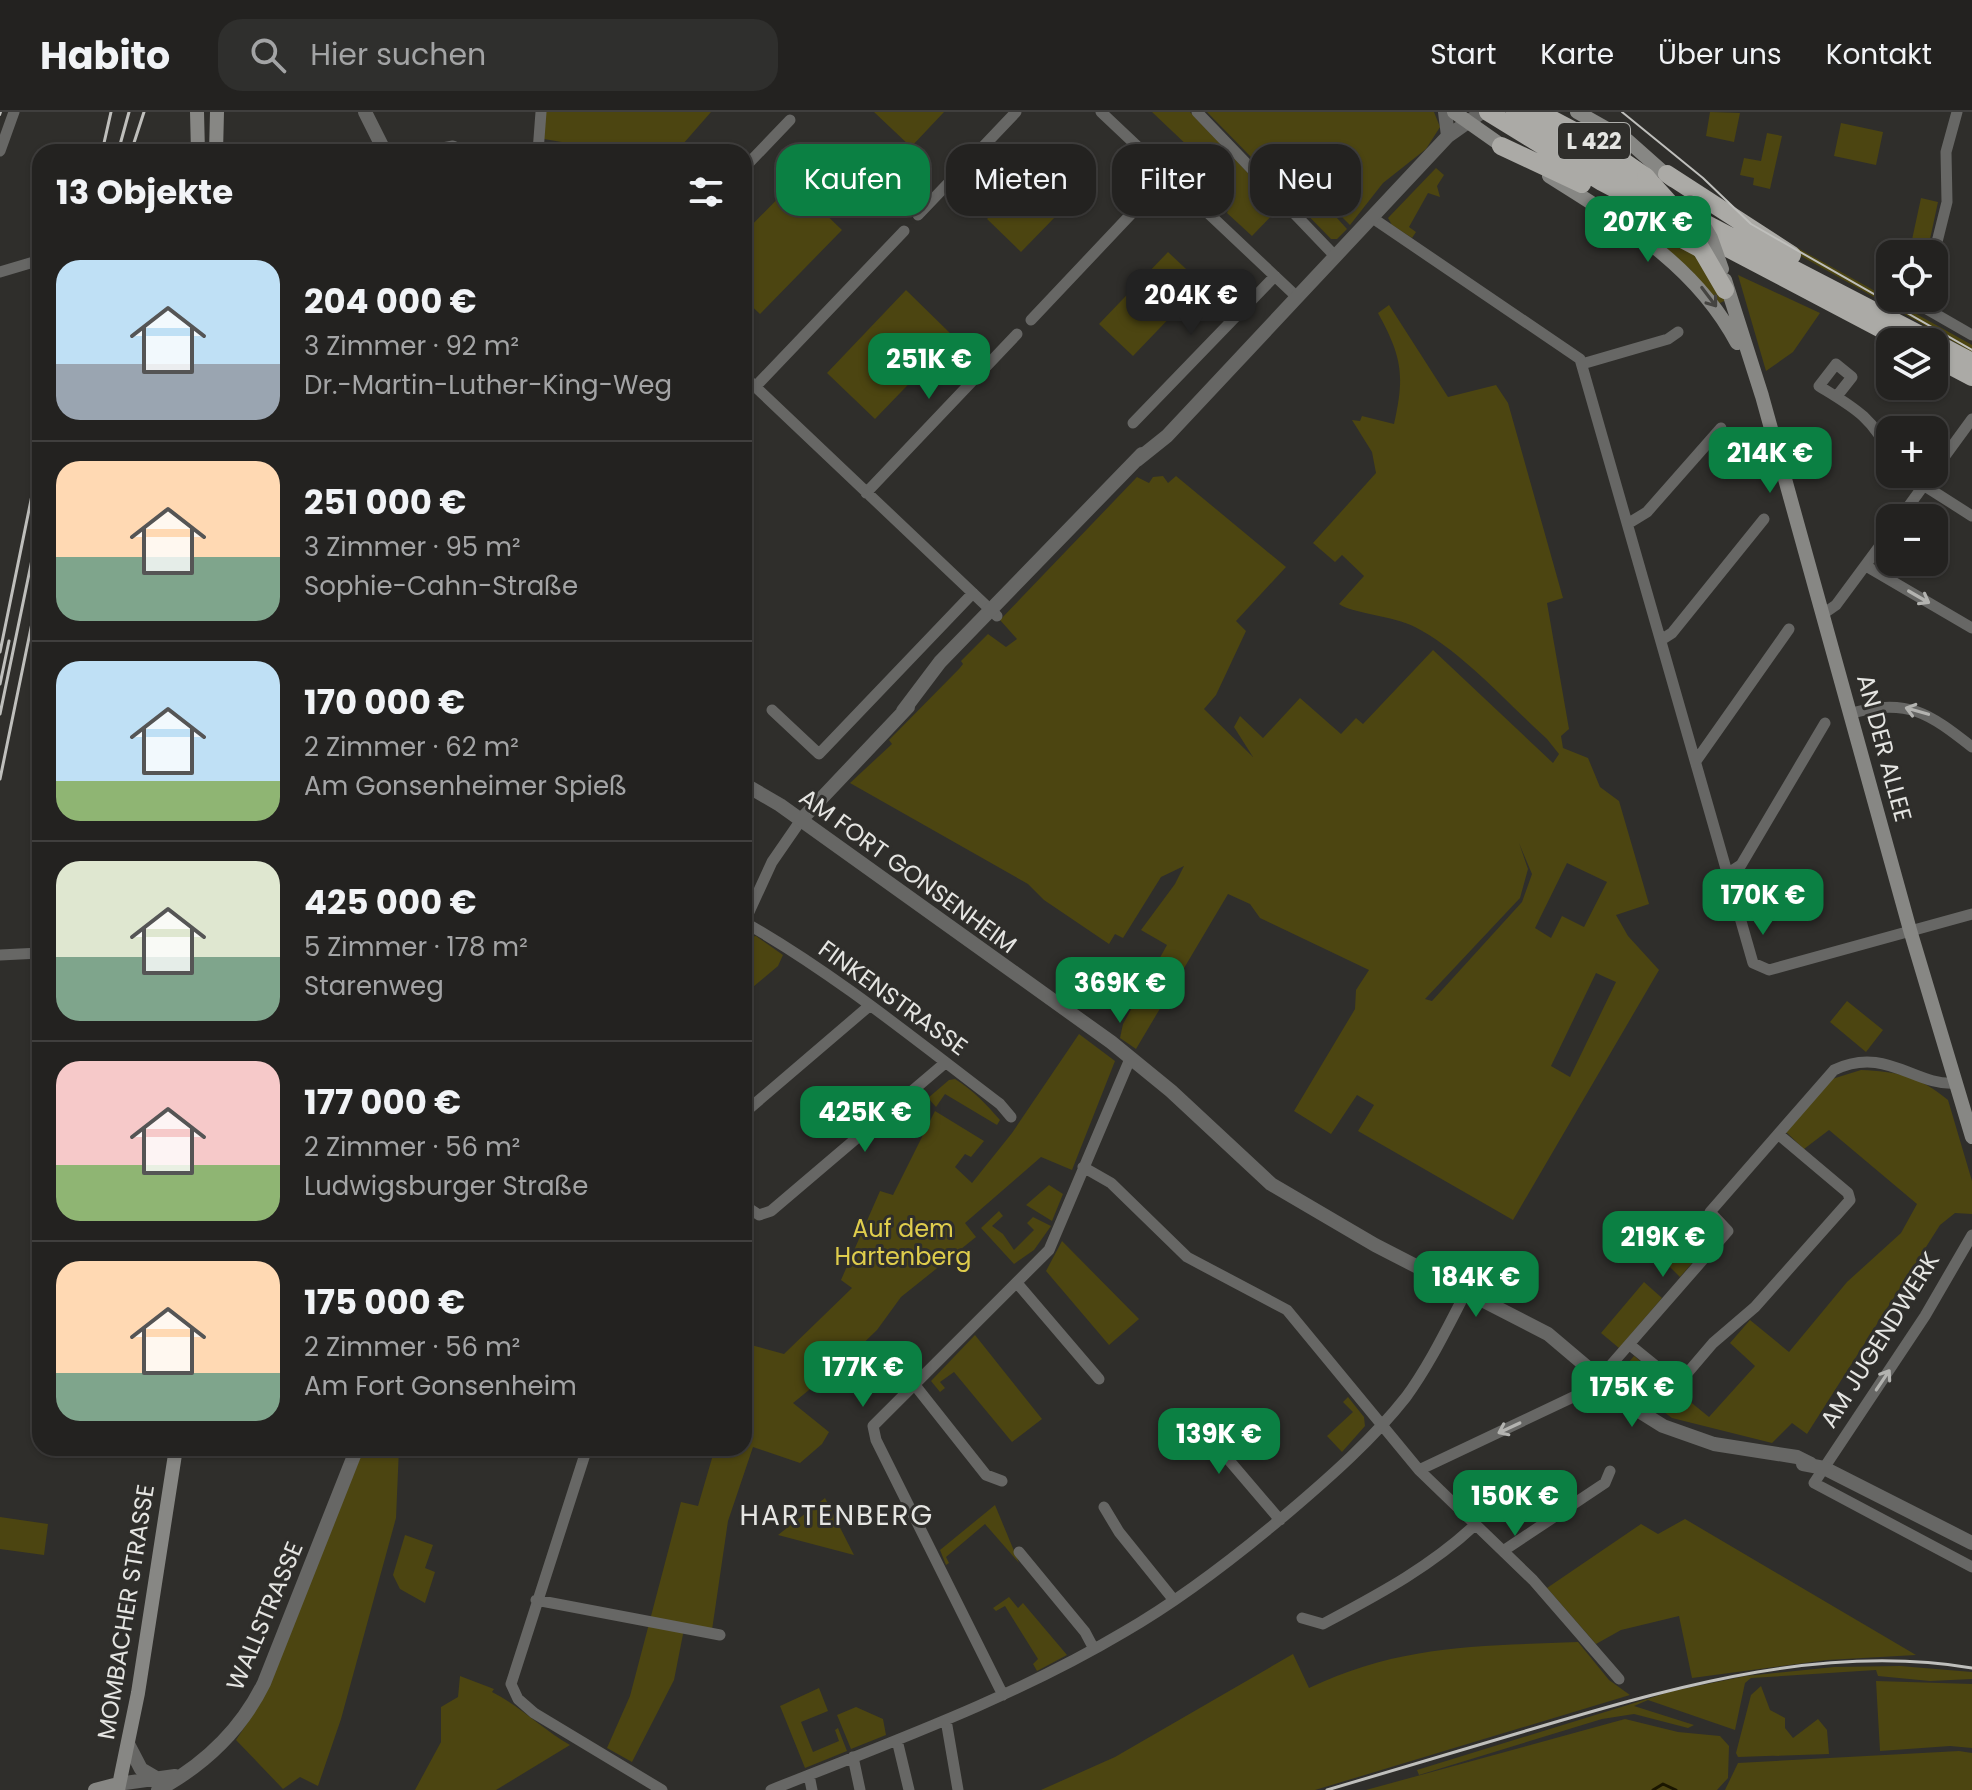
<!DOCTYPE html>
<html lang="de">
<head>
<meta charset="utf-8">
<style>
  :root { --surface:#232220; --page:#2f2f2d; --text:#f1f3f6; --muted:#a3a4a5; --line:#403f3e; --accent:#0b8043 }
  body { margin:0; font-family:Poppins,sans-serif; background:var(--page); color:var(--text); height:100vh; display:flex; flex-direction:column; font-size:30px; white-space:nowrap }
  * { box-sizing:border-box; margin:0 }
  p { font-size:26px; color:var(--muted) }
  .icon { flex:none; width:44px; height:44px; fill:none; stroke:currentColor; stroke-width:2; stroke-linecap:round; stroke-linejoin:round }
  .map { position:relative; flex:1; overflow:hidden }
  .panel { position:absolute; left:32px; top:32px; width:720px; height:1312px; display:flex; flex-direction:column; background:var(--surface); border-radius:24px; box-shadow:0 2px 6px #0004,0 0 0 2px var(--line) }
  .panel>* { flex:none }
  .banner { position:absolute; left:776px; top:32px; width:760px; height:72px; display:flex; gap:16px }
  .fabs { position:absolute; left:1876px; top:128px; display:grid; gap:16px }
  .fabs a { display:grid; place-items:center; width:72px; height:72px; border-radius:16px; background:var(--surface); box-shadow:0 2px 6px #0004,0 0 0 2px var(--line); font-size:40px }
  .price { position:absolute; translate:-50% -68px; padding:0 18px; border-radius:16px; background:var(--accent); color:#fff; font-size:26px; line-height:52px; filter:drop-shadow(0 2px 4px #0008) }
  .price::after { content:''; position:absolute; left:50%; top:48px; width:24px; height:18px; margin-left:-12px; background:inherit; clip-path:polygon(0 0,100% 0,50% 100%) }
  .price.selected { background:#222; color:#fff }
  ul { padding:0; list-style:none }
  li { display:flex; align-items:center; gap:24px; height:200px; padding:0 24px }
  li+li { border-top:2px solid var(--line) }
  li span { display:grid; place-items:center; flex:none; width:224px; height:160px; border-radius:24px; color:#555 }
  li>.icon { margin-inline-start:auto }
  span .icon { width:96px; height:96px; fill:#fffc; stroke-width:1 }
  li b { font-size:34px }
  h2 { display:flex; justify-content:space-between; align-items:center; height:96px; padding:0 24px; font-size:34px }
  .chip { padding:0 28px; border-radius:24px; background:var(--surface); box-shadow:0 2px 6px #0004,0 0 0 2px var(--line); font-size:28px; line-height:72px }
  .chip.selected { background:var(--accent); color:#fff }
  header { display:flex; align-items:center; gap:48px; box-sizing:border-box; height:112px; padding:0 40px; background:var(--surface); border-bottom:2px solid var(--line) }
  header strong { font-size:38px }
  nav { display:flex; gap:44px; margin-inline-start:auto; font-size:28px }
  .search { width:560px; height:72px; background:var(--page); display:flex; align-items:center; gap:20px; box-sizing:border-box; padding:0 28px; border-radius:24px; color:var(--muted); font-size:30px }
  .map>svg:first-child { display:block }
  .green { fill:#4c4511; fill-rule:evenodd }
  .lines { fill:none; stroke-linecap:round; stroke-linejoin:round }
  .stream { stroke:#1a1600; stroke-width:3 }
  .minor { stroke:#676765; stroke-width:11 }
  .tertiary { stroke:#676765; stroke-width:14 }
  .secondary { stroke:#878784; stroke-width:14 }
  .trunk { stroke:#abaaa6; stroke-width:18 }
  .tram { stroke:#bfbfbc; stroke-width:2 }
  .rail { stroke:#bfbfbc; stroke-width:3 }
  .secondary-bridge { stroke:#878784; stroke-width:14 }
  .trunk-bridge { stroke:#abaaa6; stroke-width:18 }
  .oneway { stroke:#454441 }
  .oneway2 { stroke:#b3b3b0 }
  .labels { text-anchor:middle; stroke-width:6; stroke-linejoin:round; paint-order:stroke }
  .shield { fill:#2f2e2b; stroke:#aeaeab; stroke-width:2 }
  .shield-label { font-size:22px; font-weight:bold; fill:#e5e5e2 }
  .street-label { font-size:24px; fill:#e5e5e2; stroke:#2f2e2b }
  .park-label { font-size:24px; fill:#dfcd4c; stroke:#2f2e2b }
  .quarter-label { font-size:28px; letter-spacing:2px; fill:#e5e5e2; stroke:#2f2e2b }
</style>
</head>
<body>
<header>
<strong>Habito</strong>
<div class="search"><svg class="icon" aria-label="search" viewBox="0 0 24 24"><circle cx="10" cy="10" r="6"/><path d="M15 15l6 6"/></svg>Hier suchen</div>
<nav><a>Start</a><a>Karte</a><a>Über uns</a><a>Kontakt</a></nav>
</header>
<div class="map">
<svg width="1972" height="1678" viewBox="0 0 1972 1678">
  <rect width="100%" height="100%" fill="#2f2e2b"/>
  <!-- green -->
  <path class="green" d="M 545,0 L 711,0 L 676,40 L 594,40 L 591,35 L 544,27 Z
    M 874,0 L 944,0 L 911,35 Z
    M 1152,0 L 1190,0 L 1280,95 L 1252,124 L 1227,101 L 1230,93 L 1224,98 L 1215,89 L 1230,74 Z
    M 1207,0 L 1434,0 L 1440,15 L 1426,37 L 1383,71 L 1350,113 L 1340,103 L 1337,106 L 1347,117 L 1337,127 L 1331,127 Z
    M 1710,0 L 1740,1 L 1734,30 L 1706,24 Z
    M 1841,11 L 1883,20 L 1876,53 L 1834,44 Z
    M 1767,21 L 1782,24 L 1770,77 L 1753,73 L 1754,66 L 1740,63 L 1744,46 L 1761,49 Z
    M 1057,34 L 1092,67 L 1021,140 L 987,107 Z
    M 1436,56 L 1444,63 L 1437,74 L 1440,85 L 1428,81 L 1409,115 L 1416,120 L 1412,126 L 1392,113 L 1388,106 Z
    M 793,71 L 842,118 L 760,202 L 744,187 L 744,121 Z
    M 1921,86 L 1938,90 L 1927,141 L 1910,137 Z
    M 1625,104 L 1705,145 L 1726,188 L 1718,192 L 1690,157 L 1624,107 Z
    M 1778,125 L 1972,233 L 1972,240 L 1776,130 Z
    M 1168,140 L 1202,172 L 1133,244 L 1099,212 Z
    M 1738,163 L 1820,201 L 1793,240 L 1766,259 Z
    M 906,178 L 954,225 L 875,307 L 827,261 Z
    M 1389,193 L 1448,285 L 1496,273 L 1508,291 L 1563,486 L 1547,491 L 1569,617 L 1561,624 L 1563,636 L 1588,646 L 1600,675 L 1619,689 L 1649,792 L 1616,803 L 1628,824 L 1659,858 L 1513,1108 L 1358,1019 L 1374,993 L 1357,983 L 1331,1022 L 1294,999 L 1355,897 L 1356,878 L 1369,858 L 1260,806 L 1250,792 L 1228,782 L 1136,937 L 1120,926 L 1123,912 L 1167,833 L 1141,818 L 1175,772 L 1184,754 L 1161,765 L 1123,826 L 1115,822 L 1109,832 L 1044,788 L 1028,772 L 850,671 L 892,632 L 889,628 L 959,557 L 963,552 L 961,549 L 988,522 L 1006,535 L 1017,527 L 1000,508 L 1137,365 L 1149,371 L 1153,365 L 1163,364 L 1168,371 L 1176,364 L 1286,455 L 1236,509 L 1246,519 L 1216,583 L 1204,597 L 1253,645 L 1234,615 L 1240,604 L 1263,626 L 1300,586 L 1341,622 L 1356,606 L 1363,612 L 1433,538 L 1553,651 L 1559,642 L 1547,627 C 1508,592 1462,539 1415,515 C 1394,504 1350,501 1339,492 L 1364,464 L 1342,443 L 1335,450 L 1313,431 L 1376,361 L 1372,340 L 1352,308 L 1360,309 L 1362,304 L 1394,312 C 1405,263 1402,245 1378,201 ZM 1519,731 L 1532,762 L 1522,790 L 1432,889 L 1425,887 L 1520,786 L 1528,757 ZM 1567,751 L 1607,770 L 1584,815 L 1562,804 L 1551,826 L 1535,816 ZM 1596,861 L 1616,870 L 1570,965 L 1551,954 Z
    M 756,824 L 783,843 L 778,854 L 747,880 L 744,878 L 744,837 L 749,825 Z
    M 1847,889 L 1883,918 L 1866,940 L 1830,910 Z
    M 1079,922 L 1115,949 L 1072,1058 L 1041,1045 L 965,1111 L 976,1125 L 901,1185 L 877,1218 L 846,1248 L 793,1291 L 829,1320 L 822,1332 L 800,1351 L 753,1335 L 728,1409 L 712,1518 L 685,1512 L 674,1568 L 632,1650 L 607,1636 L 630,1584 L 681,1390 L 698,1394 L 715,1336 L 744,1336 L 744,1231 L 784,1242 L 852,1176 L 841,1168 L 880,1079 L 893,1083 L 935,999 L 984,1029 L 971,1045 L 965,1042 L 955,1055 L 972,1071 L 1012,1021 Z
    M 1861,958 C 1896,959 1921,965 1948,988 L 1972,1069 L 1972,1102 L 1955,1101 L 1940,1113 L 1807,1322 L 1792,1311 L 1772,1331 L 1672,1306 L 1616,1265 L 1634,1244 L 1709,1305 L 1755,1254 L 1730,1231 L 1750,1208 L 1789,1240 L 1847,1170 L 1901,1121 L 1917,1092 L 1829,1018 L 1804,1037 L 1786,1020 L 1832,967 Z
    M 955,967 C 974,979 986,992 1000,1008 L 997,1013 L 945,982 L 936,995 L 928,986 L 949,968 Z
    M 1049,1073 L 1063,1082 L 1052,1109 L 1026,1093 Z
    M 999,1099 L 1003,1104 L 992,1114 L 1003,1122 L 1014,1138 L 1034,1118 L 1027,1111 L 1033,1105 L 1051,1114 L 1034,1138 L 1014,1152 L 981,1116 Z
    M 1698,1111 L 1715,1125 L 1680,1165 L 1663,1148 Z
    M 1062,1129 L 1139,1207 L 1109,1233 L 1046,1159 Z
    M 1644,1170 L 1662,1186 L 1619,1236 L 1601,1221 Z
    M 975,1223 L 1042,1307 L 1012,1330 L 954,1260 L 940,1270 L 945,1276 L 940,1280 L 931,1269 Z
    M 1348,1285 L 1364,1305 L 1365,1314 L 1342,1340 L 1327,1324 L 1353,1300 L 1343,1290 Z
    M 364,1336 L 399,1336 L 396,1406 L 341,1607 L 318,1674 L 300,1665 L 283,1677 L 236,1628 L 261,1590 Z
    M 825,1386 L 854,1443 L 778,1423 Z
    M 995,1393 L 1019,1451 L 985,1412 L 946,1445 L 949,1451 L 946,1453 L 940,1438 Z
    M 0,1405 L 48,1412 L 44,1443 L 0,1437 Z
    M 1685,1407 L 1916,1543 L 1827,1548 L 1692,1566 L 1679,1504 L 1621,1518 L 1596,1532 L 1547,1476 L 1641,1412 L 1658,1422 Z
    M 405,1423 L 433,1433 L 425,1456 L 435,1460 L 425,1491 L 400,1477 L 393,1463 Z
    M 1009,1485 L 1018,1496 L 1023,1491 L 1067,1543 L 1037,1559 L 1033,1552 L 1038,1547 L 1005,1494 L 996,1499 L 993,1496 Z
    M 1578,1530 L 1609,1568 L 1630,1583 L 1315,1678 L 1041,1678 L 1115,1645 L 1293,1542 L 1309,1576 C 1401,1532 1480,1534 1578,1530 Z
    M 1900,1554 L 1972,1560 L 1972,1567 L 1930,1569 L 1878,1564 L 1876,1558 L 1751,1566 L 1745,1571 L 1735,1618 L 1648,1588 L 1634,1594 L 1694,1613 L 1688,1616 L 1634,1602 L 1602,1607 L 1419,1663 L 1417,1658 L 1673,1579 L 1746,1564 L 1834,1555 Z
    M 460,1564 L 494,1577 L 492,1580 C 520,1594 542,1617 570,1633 L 496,1678 L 415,1678 L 441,1630 L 441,1595 L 458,1585 Z
    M 1876,1569 L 1972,1572 L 1972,1636 L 1950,1634 L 1880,1639 Z
    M 1761,1574 L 1770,1598 L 1785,1606 L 1785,1616 L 1793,1626 L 1818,1607 L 1827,1618 L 1829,1642 L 1738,1645 L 1736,1641 L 1751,1583 Z
    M 819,1576 L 828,1599 L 801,1610 L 813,1640 L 839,1629 L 835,1618 L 838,1616 L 847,1639 L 805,1656 L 780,1594 Z
    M 856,1595 L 883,1607 L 886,1623 L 851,1637 L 837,1603 Z
    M 1625,1607 L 1678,1620 L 1720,1624 L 1729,1634 L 1728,1666 L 1717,1678 L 1366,1678 Z
    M 1959,1639 L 1972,1641 L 1972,1678 L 1725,1678 L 1738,1651 Z"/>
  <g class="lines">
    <!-- stream -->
    <path class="stream" d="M 1653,1678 L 1663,1672 L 1676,1678"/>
    <!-- minor -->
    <path class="minor" d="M 1101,0 L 1297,185
      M 1197,0 L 1335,144
      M 0,39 L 14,0
      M 422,40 L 453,34 L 467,40
      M 538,40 L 541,0
      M 744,56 L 790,8
      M 918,103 L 1016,0
      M 1371,105 L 1580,247 L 1753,851 L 1769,858 L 1972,802
      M 1934,142 L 1947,90 L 1946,40 L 1957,0
      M 0,160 L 37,149
      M 1920,186 L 1925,196 L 1972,223
      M 1031,208 L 1168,63
      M 1582,252 L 1668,227 L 1678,220
      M 744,264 L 997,504
      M 755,275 L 904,119
      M 1837,284 L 1852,265 L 1836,252 L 1819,274 C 1853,295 1873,305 1890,343
      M 1133,311 L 1275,164
      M 1934,359 L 1972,307
      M 1906,362 L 1972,404
      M 866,381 L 1017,222
      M 1900,406 L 1932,362
      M 1629,411 L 1647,400 L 1721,316
      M 1866,454 L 1972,516
      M 1823,502 L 1836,493 L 1890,420
      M 1661,528 L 1672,521 L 1764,407
      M 772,598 L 819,642 L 973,481
      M 1852,601 C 1907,585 1930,602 1972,635
      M 1696,649 L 1789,517
      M 1727,762 L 1741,753 L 1825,611
      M 744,810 C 834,861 917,929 1000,992 L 1011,1005
      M 744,811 L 772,750 L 801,708
      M 0,843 L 40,841
      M 744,1001 L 868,895
      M 1083,1055 L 1111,1071 L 1187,1145 L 1287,1198 L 1419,1358 L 1533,1468 L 1619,1567
      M 744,1093 L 759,1103 L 771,1099 L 945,951
      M 1972,1123 L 1925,1204 L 1814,1371 L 1972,1455
      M 1017,1171 L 1099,1267
      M 1630,1233 L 1678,1272 L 1713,1231 L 1755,1195 L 1850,1088 L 1848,1081 L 1778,1022
      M 914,1272 L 986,1363 L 1002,1369
      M 1214,1313 L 1210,1326 L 1280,1408
      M 587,1336 L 511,1572 L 518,1587 L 534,1601 L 662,1678
      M 1419,1358 L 1590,1277 L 1728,1119 L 1710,1100 L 1834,958 C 1886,933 1915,975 1956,971
      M 1104,1395 L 1119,1420 L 1173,1487
      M 1503,1439 L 1605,1371 L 1610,1359
      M 1019,1440 L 1085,1520 L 1094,1537
      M 536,1488 L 720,1523
      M 1302,1506 L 1323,1512 C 1377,1483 1429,1456 1475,1413
      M 1003,1583 L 876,1328 L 873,1314 L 1049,1138 L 1130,947
      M 946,1608 L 958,1678
      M 897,1628 L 909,1678
      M 853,1645 L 860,1678
      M 809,1663 L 812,1678
      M 771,1678 C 891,1630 1013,1586 1124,1520 C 1183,1486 1237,1444 1290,1399 C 1330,1365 1373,1327 1406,1285 C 1430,1252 1447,1216 1466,1180"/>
    <!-- tertiary -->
    <path class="tertiary" d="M 365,0 L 385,40
      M 1445,0 L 1448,24
      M 1137,348 L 1167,324 L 1448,24 L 1482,0
      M 903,599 L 940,550 L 1142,342
      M 744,672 L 780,693 L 1111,930 L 1171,979 L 1271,1072 L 1375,1133 L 1548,1222 L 1639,1299 L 1663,1314 L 1714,1332 L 1797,1345 L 1811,1352
      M 801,708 L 908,595
      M 1803,1352 L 1824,1356 L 1972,1431
      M 128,1632 L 141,1657 L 158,1667
      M 118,1672 L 175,1664
      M 158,1678 C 204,1653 241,1618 264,1571 L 357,1336"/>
    <!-- secondary -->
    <path class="secondary" d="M 197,0 L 198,40
      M 1454,0 L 1508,38
      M 1577,0 L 1627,28 L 1672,68
      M 216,40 L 217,0
      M 1549,64 C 1623,111 1695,152 1737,231
      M 1725,168 L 1762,284 L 1910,818 L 1972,1025
      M 95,1678 L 118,1672
      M 118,1678 L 138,1581 L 176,1336"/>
    <!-- trunk -->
    <path class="trunk" d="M 1488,0 L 1602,70 L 1906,230
      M 1515,0 L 1666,89
      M 1538,0 L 1595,30 L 1646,65
      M 1501,34 L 1582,72
      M 1667,62 L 1792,143
      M 1691,104 L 1934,230
      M 1650,110 L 1701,137
      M 1934,230 L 1972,250
      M 1934,245 L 1972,265"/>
    <!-- tram -->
    <path class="tram" d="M 1622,0 L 1703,66 L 1751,112 L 1972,238
      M 0,3 L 1,0"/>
    <!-- rail -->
    <path class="rail" d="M 102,40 L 111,0
      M 118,40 L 129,0
      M 131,40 L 144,0
      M 32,352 L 40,314
      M 0,540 L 40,344
      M 0,572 L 9,529
      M 0,602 L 40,409
      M 0,667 L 40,472
      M 1327,1678 C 1401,1656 1475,1634 1549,1612 C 1685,1572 1828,1532 1972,1556"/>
    <!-- secondary-bridge -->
    <path class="secondary-bridge" d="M 1690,90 L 1711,126 L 1722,157"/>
    <!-- trunk-bridge -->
    <path class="trunk-bridge" d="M 1646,65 L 1683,106 L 1725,178"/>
  </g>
  <!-- one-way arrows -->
  <defs><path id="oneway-shaft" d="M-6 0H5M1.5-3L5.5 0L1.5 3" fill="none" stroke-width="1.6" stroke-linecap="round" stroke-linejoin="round" transform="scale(2)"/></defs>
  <use class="oneway" href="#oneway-shaft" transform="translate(1709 185) rotate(53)"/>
  <g class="oneway2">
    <use href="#oneway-shaft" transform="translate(1919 485) rotate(30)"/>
    <use href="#oneway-shaft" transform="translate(1917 599) rotate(-164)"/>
    <use href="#oneway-shaft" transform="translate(1883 1268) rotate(-56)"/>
    <use href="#oneway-shaft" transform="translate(1509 1316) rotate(155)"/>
  </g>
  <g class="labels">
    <!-- shield labels -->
    <rect class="shield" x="1558" y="11" width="72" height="36" rx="6"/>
    <g class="shield-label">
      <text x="1594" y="37">L 422</text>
    </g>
    <!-- street labels -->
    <g class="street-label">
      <text transform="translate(1884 636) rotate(75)" y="8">AN DER ALLEE</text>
      <text transform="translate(908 759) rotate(36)" y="8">AM FORT GONSENHEIM</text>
      <text transform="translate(893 886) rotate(36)" y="8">FINKENSTRASSE</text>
      <text transform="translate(1880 1228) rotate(-58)" y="8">AM JUGENDWERK</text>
      <text transform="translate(126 1500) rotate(-81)" y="8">MOMBACHER STRASSE</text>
      <text transform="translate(265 1504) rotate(-67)" y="8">WALLSTRASSE</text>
    </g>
    <!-- park labels -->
    <g class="park-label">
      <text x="903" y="1125">Auf dem<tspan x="903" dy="28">Hartenberg</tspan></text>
    </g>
    <!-- quarter labels -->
    <g class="quarter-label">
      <text x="837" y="1413">HARTENBERG</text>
    </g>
  </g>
</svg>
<div class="fabs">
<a><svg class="icon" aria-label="locate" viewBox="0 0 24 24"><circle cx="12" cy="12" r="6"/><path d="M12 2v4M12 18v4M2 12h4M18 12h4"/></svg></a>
<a><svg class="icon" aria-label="layers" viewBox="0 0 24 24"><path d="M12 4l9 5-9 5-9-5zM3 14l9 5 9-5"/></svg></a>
<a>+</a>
<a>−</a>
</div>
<b class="price" style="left:1648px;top:152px">207K €</b>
<b class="price selected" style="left:1191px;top:225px">204K €</b>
<b class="price" style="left:929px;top:289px">251K €</b>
<b class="price" style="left:1770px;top:383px">214K €</b>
<b class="price" style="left:1763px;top:825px">170K €</b>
<b class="price" style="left:1120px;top:913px">369K €</b>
<b class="price" style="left:865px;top:1042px">425K €</b>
<b class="price" style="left:1663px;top:1167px">219K €</b>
<b class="price" style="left:1476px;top:1207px">184K €</b>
<b class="price" style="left:863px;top:1297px">177K €</b>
<b class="price" style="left:1632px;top:1317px">175K €</b>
<b class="price" style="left:1219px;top:1364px">139K €</b>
<b class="price" style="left:1515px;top:1426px">150K €</b>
<div class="banner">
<a class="chip selected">Kaufen</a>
<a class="chip">Mieten</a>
<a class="chip">Filter</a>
<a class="chip">Neu</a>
</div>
<section class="panel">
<h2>13 Objekte<svg class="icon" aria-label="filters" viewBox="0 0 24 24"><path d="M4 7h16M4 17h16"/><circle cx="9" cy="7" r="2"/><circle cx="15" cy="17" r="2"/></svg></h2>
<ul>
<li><span style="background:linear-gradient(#bfe0f5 65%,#9aa5b1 0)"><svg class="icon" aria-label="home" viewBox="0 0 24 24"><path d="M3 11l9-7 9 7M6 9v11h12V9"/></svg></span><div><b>204 000 €</b><p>3 Zimmer · 92 m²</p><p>Dr.-Martin-Luther-King-Weg</p></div></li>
<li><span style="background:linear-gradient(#ffd9b3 60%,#7fa58c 0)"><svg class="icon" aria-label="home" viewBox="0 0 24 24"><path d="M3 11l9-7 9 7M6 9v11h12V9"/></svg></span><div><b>251 000 €</b><p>3 Zimmer · 95 m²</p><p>Sophie-Cahn-Straße</p></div></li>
<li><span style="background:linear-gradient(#bfe0f5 75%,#8fb573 0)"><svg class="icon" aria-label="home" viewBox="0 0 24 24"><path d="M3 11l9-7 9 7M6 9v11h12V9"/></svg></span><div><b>170 000 €</b><p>2 Zimmer · 62 m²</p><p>Am Gonsenheimer Spieß</p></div></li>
<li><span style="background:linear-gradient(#dfe7d0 60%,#7fa58c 0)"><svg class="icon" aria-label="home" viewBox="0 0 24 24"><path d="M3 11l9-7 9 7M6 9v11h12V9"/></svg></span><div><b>425 000 €</b><p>5 Zimmer · 178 m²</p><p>Starenweg</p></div></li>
<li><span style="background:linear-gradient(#f6c9c9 65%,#8fb573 0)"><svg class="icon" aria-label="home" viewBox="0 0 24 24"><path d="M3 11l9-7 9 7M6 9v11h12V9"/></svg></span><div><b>177 000 €</b><p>2 Zimmer · 56 m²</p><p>Ludwigsburger Straße</p></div></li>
<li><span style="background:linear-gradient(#ffd9b3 70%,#7fa58c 0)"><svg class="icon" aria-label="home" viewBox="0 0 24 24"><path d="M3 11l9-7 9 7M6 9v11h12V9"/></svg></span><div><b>175 000 €</b><p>2 Zimmer · 56 m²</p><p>Am Fort Gonsenheim</p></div></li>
</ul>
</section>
</div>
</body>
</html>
